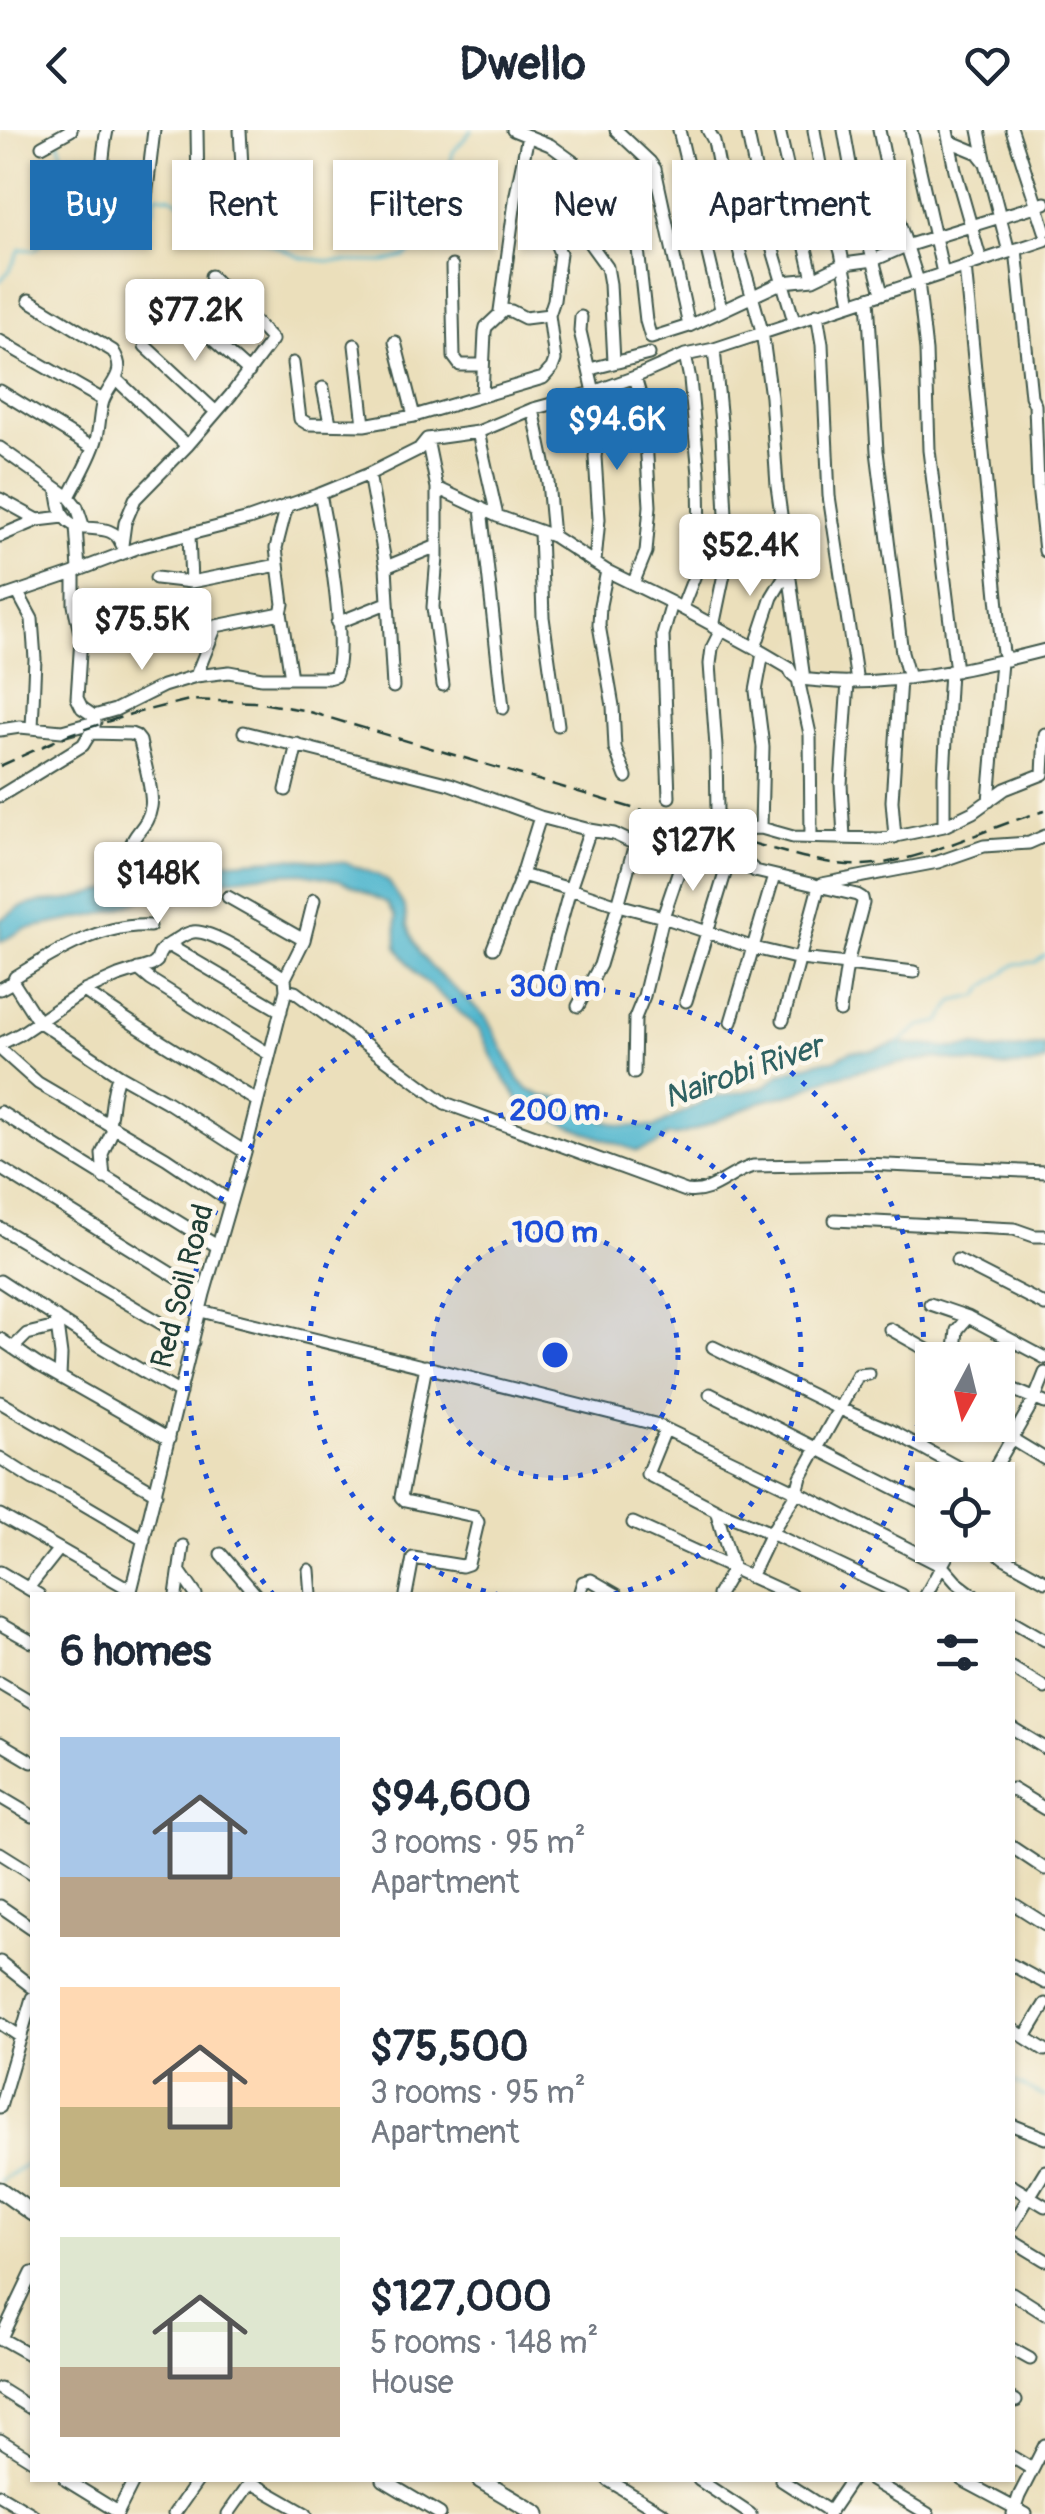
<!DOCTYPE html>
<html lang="en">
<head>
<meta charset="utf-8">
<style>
  :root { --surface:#fff; --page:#f6f6f7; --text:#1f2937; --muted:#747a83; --accent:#1f6fb2 }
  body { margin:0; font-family:Pangolin,sans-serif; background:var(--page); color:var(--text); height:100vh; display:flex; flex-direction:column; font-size:38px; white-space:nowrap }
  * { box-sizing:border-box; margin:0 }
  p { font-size:32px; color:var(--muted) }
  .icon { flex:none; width:55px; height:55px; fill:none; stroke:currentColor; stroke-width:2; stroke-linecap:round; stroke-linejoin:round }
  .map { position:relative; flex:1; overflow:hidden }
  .panel { position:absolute; left:30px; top:1462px; width:985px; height:890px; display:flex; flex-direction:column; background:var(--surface); border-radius:0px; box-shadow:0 2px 8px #0004 }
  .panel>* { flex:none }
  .hud { position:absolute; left:30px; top:30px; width:985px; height:90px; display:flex; gap:20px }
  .needle { width:65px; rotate:187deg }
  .tools { position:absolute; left:915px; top:1212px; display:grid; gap:20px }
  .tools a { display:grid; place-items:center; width:100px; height:100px; border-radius:0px; background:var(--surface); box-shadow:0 2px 8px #0004; font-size:50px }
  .price { position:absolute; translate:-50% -85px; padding:0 22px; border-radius:10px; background:#fff; color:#222; font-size:32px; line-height:65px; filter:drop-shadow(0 2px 5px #0008) }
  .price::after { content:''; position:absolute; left:50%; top:60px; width:30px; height:22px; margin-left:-15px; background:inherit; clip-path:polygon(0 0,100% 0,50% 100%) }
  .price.current { background:var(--accent); color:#fff }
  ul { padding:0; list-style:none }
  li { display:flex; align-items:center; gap:30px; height:250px; padding:0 30px }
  li span { display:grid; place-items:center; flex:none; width:280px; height:200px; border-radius:0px; color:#555 }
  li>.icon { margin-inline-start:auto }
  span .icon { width:120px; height:120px; fill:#fffc; stroke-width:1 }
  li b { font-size:42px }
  h2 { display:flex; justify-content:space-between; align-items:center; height:120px; padding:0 30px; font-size:42px }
  .tag { padding:0 35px; border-radius:0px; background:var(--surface); box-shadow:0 2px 8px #0004; font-size:35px; line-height:90px }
  .tag.current { background:var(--accent); color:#fff }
  header { display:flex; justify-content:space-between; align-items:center; height:130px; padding:0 30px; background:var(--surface); font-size:45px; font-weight:700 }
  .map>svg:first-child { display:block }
  .water { fill:#50b6ce; stroke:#387a81; stroke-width:2.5 }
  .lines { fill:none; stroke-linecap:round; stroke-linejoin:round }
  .stream { stroke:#50b6ce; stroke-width:2.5 }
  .minor-casing { stroke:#3e5548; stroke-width:15 }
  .major-casing { stroke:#3e5548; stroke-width:19 }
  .minor { stroke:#fff; stroke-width:11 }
  .major { stroke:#fff; stroke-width:15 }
  .rail { stroke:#1f3d34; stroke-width:2.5; stroke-dasharray:15 8; stroke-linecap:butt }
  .ring { fill:none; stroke:#1d4ed8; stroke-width:5; stroke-dasharray:5 10 }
  .labels { text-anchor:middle; stroke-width:9; stroke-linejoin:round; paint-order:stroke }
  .street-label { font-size:30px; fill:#1f3d34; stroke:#fbf7ec }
  .water-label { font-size:32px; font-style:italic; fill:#2e6162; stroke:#fbf7ec }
  .centre { fill:#1d4ed8; stroke:#fbf7ec; stroke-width:5 }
  .ring-label { font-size:30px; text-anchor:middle; font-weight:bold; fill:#1d4ed8; stroke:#fbf7ec; stroke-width:9; stroke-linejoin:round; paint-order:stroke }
</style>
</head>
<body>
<header><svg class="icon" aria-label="back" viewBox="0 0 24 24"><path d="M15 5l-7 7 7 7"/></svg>Dwello<svg class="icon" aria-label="heart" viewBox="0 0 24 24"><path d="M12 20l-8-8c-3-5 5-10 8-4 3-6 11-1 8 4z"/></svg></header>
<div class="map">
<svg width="1045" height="2384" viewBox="0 0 1045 2384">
  <rect width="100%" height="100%" fill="#fbf7ec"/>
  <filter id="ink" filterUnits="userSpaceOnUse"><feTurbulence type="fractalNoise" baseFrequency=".01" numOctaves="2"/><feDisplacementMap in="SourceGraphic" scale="20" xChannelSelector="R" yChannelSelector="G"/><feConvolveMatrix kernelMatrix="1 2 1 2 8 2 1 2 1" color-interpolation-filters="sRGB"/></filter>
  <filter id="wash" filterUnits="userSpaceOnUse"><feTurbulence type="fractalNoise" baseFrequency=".0048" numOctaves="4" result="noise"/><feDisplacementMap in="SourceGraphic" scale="40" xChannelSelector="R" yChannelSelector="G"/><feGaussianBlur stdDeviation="2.25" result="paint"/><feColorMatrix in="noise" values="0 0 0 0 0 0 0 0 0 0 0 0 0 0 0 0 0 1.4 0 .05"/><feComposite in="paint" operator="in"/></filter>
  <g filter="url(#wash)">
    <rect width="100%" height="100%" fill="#ebdfbb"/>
    <!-- water -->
    <path class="water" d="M 287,728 L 346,733 L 378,745 L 389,752 L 405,778 L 407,795 L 420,824 L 433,839 L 486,887 L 520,951 L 529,960 L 542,966 L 565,969 L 595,988 L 624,996 L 655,997 L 708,969 L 764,957 L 780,944 L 817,932 L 834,930 L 851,921 L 871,921 L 898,913 L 955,918 L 976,916 L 996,921 L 1045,915 L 1045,931 L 1032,935 L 999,937 L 936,928 L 871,938 L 829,948 L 798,962 L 760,972 L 695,1000 L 678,1005 L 668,1005 L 656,1015 L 637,1021 L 568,996 L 520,972 L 498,939 L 479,899 L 416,844 L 397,817 L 396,786 L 387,773 L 340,750 L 302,743 L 257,745 L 181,756 L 164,759 L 119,779 L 97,785 L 25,799 L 0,812 L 0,790 L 21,777 L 39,772 L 68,770 L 118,757 L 137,746 L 174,738 L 215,730 L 233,732 Z"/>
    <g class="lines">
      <!-- stream -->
      <path class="stream" d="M 58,11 L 67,38 L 95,65
        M 0,151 L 10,140 L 20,119 L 35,120 L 48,106 L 70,95 L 99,98 L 122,88 L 153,80 L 156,65 L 171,67 L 195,80 L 217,83 L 244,102 L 302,128 L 328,131 L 385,132 L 405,127 L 417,116 L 426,72 L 448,45 L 453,22 L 472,0
        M 899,913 L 920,896 L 940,892 L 954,871 L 978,866 L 986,856 L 1016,834 L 1036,832 L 1045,825
        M 1012,1951 L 1045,1967
        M 0,2051 L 32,2030"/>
    </g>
  </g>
  <g filter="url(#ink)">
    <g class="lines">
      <defs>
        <path id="minor" d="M 197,0 L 198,63
          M 240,0 L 243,55
          M 513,0 L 550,15 L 605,55 L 623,73 L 637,110 L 646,191 L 651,208 L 689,196 L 783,152 L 813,149 L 779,0
          M 616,0 L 650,32 L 655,39 L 689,196
          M 679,0 L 721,179
          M 708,0 L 714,11 L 727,77 L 762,201 L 771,267 L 777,356 L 804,549
          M 747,0 L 770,110 L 794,191
          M 814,0 L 828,80 L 841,122 L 851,173
          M 844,0 L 855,62 L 882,163
          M 879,0 L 896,83 L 918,151 L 926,221 L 929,320 L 956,541
          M 911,0 L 943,143
          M 947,0 L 949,11 L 978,23 L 986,33 L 1009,122
          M 979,0 L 985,29
          M 1012,0 L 1045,101
          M 949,11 L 955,40 L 981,131
          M 42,16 L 71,0
          M 146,68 L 154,0
          M 564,78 L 607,137 L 610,154 L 614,232
          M 97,79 C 103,53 101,27 107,0
          M 1016,119 L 1031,266 L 1035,275 L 1038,356 L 1045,421
          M 452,136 L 454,227 L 460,235 L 483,235
          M 965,136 L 1001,508 L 1003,522 L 1007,530
          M 813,149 L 844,134 L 874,130 L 906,116 L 1045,73
          M 155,158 L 249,242
          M 868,168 L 877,321 L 902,523 L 909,548
          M 29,170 L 113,221 C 128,244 110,252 103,271 C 99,283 100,298 96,310 C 90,330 78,349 69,367
          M 500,181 L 516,64 L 528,6
          M 817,184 L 822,214 L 829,366 L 857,552
          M 581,187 L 580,201 L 594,262
          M 0,211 L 103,270
          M 395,212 L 414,286
          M 355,215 L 364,295
          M 145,216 L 216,282
          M 293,233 L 300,289 L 308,294 L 364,295 L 414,286 L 543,248 L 552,238 L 555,230 L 549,185 L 554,170 L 560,123 L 554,109 L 576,35
          M 590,239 L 649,224
          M 116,249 L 187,316
          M 323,258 L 330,293
          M 0,261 L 93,318
          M 482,265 L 485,202 L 486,197 L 504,180 L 511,181 L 525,188 L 549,185
          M 585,265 L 591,277 L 597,312 L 595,327 L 599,389 L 595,431
          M 533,279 L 548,352 L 553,406
          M 478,302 L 497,386
          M 427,309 L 437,358 L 497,386 L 553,406 L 607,441 L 672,473 L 755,518 L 789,538 L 792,544 L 798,549 C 816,550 834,553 852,552 C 918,551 982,536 1045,520
          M 0,318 L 69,367 L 77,377 L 84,398
          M 369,344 L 386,437 L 393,557
          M 437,358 L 437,427 L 433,477 L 443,555
          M 57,359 C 59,367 59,377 63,385 C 77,409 111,388 121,413
          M 0,369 L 38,390 L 64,387
          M 481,378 L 503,578
          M 76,396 L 79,440
          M 540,402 L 543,487 L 558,595
          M 189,405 L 191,452
          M 0,406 L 38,390
          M 122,415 L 125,393 L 135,369 L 187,316 L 231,265 L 272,210 L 211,146
          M 386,437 L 437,416
          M 607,441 L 600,475 L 599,495 L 613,576 L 615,618 L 626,647
          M 156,448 L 191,452 L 278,435
          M 633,454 L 646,422 L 650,376 L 644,278 L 635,247
          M 18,463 L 32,489 L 35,529 L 32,598
          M 0,468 L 74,443
          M 682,478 L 696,442 L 700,414 L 699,344 L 690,249 L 685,225
          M 281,483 L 291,548
          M 337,493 L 387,473
          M 713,497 L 728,425 L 722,303 L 714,219
          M 755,518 L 772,467 L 789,439
          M 196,546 L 216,496 L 281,483 L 283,474 L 276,418 L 287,375
          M 798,549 L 810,604 L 811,707
          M 94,586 L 82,578 L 77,568 L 81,508 L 74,475 L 74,443 L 79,440 L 139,417 L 249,389 L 320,364 L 369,344 L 419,319 L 427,309 L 478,302 L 533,279 L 585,265 L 635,247 L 685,225 L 714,219 L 1045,110
          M 0,600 L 20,597 L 62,601 L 95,592
          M 244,602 L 450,654 L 540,687
          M 91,603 L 131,604 L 136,606 L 140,611 C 143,627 154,664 151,677 C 147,704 122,704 132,738
          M 286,660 L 297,614
          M 0,666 L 83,615 L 94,597 L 94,586 L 115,580 L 163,556 L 196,546 L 229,542 L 262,548 L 328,548 L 335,546 C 348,518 327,398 320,364
          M 669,667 L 663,505 L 672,473
          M 989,671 L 1001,532
          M 717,682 L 716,617 L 710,534 L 712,518 L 721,500
          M 944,696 L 944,645 L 950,541
          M 761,698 L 763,617 L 756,561 L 763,523
          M 844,707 L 841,654 L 848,552
          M 895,707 L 892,671 L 900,549
          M 751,739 L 728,733 L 683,728 L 635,714 L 618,775 L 663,787 L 754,818 L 800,829 L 847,834 L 840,881
          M 522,745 L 570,759 L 544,854
          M 822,754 L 938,732 L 984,716 L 1029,713 L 1045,706
          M 228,767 L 304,810
          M 168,815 L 281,881
          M 493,818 L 522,745 L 540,687 L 590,700
          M 138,839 L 151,850 L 269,924
          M 914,842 L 847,834 L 863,773 L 862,768 L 857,765 L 755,741 C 747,734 735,721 733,712 C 733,708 737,702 739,699 L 761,698 L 793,707 L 881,709 L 944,696 L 973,682 L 1005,659 L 1043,644 L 1045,604
          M 13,852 L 15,847 C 55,822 102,793 150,796
          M 0,859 L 13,852 L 38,891 L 119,945 L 167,972 L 245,1022
          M 286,860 L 295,862 L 445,973 L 686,1061 C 713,1065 728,1043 753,1036 L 865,1034 L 1045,1042
          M 84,861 C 140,900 199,935 257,971
          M 686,871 L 730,727
          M 578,876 L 600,835 L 618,775 L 570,759 L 590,700 L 614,704 L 635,714
          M 783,890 L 819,756
          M 731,892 L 774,746
          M 0,914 L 20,904 L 84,861 L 118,846 L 152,835 L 157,831 C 159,821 163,818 171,813 C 178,809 185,803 193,802 C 213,799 266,836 285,848
          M 0,919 L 38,953 L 166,1028 L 230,1071
          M 634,943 L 635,888 L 644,866 L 663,787 L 683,728
          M 0,982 L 217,1116
          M 109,993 C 113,977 111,961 119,945
          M 0,1038 L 204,1164
          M 104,1048 L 102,1024 L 114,997
          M 835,1090 L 1014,1099 L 1034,1106 L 1045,1106
          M 0,1098 L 193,1212
          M 957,1130 L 1045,1175
          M 0,1151 L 98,1215 L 180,1263
          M 930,1174 L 968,1187 L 1045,1228
          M 201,1181 L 655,1294 L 797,1362 L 942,1436 L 956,1452 L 973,1465
          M 56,1187 L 61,1225 L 60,1247
          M 890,1199 L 945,1230
          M 0,1209 L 37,1234 L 169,1309
          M 713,1217 L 840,1279 L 890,1300 L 981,1350
          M 13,1218 L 27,1204 L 56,1197
          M 954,1230 L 957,1200 L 968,1187
          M 998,1253 L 1045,1273
          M 710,1264 L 932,1377
          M 0,1272 L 156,1363
          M 665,1300 L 647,1344 L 716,1380 L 771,1403 L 902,1465
          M 1012,1309 L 1045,1329
          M 0,1328 L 33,1349 L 68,1365 L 144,1410
          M 988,1350 L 1035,1268 L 1045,1243
          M 716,1380 L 733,1439 L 718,1465
          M 0,1385 L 131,1460
          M 633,1393 L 791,1465
          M 989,1415 L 1004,1428 L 1045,1451
          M 221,1424 L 256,1465
          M 309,1440 L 311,1465
          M 0,1442 L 39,1465
          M 180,1442 L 196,1465
          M 750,1447 L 771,1403 L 797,1362 L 801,1347 L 858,1245 L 869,1244
          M 28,1458 L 59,1419
          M 130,1465 L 204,1164 L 245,1022 L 286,860 L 285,848 L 304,810 L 314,770
          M 176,1465 L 183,1416
          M 406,1465 L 413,1428 L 462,1436 L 468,1434 L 478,1392 L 474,1386 L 405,1371 L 401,1367 L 426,1236
          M 579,1465 L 583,1452 L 591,1450 L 617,1465
          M 926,1465 L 953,1415
          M 1012,1491 L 1045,1510
          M 0,1494 L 32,1512
          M 1012,1538 L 1045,1558
          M 0,1553 L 32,1572
          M 1012,1598 L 1045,1618
          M 0,1613 L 32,1632
          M 1012,1659 L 1045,1679
          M 0,1667 L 32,1686
          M 1012,1717 L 1045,1739
          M 0,1723 L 32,1743
          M 1012,1773 L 1045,1794
          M 0,1776 L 32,1798
          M 0,1832 L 32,1857
          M 1012,1835 L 1045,1853
          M 0,1893 L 21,1907
          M 1012,1899 L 1045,1920
          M 1025,1907 L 1045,1874
          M 0,1977 L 32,1868
          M 1012,1995 L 1045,2008
          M 1012,2056 L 1045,2076
          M 1012,2095 L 1045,2041
          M 1012,2110 L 1045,2130
          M 1012,2163 L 1045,2184
          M 0,2208 L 32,2226
          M 0,2210 L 32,2143
          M 1012,2219 L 1030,2229
          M 0,2259 L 32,2279
          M 1012,2269 L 1016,2271
          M 0,2310 L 32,2330
          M 1012,2327 L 1032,2339
          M 66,2350 L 118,2382
          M 383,2350 L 440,2384
          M 608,2350 L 664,2384
          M 699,2350 L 750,2384
          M 781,2350 L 829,2381
          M 871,2350 L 928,2384
          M 962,2350 L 1026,2384
          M 250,2352 L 306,2384
          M 0,2365 L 32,2384
          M 117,2384 L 134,2350
          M 174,2384 L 198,2350
          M 228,2384 L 252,2350
          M 828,2384 L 851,2350
          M 1013,2384 L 1019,2366 L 1045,2315"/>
        <path id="major" d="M 0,2060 L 32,2083
          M 480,2350 L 537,2384"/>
      </defs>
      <!-- minor casing -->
      <use href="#minor" class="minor-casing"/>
      <!-- major casing -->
      <use href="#major" class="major-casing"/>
      <!-- minor -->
      <use href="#minor" class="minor"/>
      <!-- major -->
      <use href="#major" class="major"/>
      <!-- rail -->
      <path class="rail" d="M 0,636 L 70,604 L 131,584 L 189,570 L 254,572 L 303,580 L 733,708 C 768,717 802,729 838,734 C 906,743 980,698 1045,681"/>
    </g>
  </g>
  <!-- distance rings -->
  <circle cx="555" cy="1225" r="123" fill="#1d4ed8" fill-opacity=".12"/>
  <g class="ring">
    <circle cx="555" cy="1225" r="123"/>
    <path d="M500 1465A246 246 0 1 1 610 1465"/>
    <path d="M274 1465A369 369 0 1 1 836 1465"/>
  </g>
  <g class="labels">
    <!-- street labels -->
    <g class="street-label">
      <text transform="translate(182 1156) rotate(-75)" y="10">Red Soil Road</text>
    </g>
    <!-- water labels -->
    <g class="water-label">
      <text transform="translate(743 941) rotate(-19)" y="11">Nairobi River</text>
    </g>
  </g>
  <circle cx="555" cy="1225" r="15" class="centre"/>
  <g class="ring-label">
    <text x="555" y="866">300 m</text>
    <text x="555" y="990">200 m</text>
    <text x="555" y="1112">100 m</text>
  </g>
</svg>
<div class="tools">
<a><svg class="needle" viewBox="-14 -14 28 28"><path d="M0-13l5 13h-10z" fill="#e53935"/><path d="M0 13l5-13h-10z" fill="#747a83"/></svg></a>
<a><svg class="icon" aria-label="locate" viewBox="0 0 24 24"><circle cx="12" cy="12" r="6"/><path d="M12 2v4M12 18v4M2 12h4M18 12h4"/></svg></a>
</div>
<b class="price" style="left:195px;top:234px">$77.2K</b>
<b class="price current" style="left:617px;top:343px">$94.6K</b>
<b class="price" style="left:750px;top:469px">$52.4K</b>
<b class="price" style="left:142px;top:543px">$75.5K</b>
<b class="price" style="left:693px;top:764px">$127K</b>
<b class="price" style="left:158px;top:797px">$148K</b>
<div class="hud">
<a class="tag current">Buy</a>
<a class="tag">Rent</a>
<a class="tag">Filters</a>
<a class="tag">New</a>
<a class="tag">Apartment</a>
</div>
<section class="panel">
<h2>6 homes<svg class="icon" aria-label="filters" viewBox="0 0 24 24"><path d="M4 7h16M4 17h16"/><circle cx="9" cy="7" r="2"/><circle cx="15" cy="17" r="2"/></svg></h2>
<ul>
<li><span style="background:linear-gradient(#a9c7e8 70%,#b9a48a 0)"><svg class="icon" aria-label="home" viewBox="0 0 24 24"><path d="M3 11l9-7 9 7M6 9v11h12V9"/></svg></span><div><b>$94,600</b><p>3 rooms · 95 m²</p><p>Apartment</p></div></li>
<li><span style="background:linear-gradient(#ffd9b3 60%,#c2b280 0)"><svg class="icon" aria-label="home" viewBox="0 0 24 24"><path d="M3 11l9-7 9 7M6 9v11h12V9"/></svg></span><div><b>$75,500</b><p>3 rooms · 95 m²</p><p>Apartment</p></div></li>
<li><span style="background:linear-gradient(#dfe7d0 65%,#b9a48a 0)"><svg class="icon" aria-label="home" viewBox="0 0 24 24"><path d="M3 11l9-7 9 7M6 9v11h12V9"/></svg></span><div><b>$127,000</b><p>5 rooms · 148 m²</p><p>House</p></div></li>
</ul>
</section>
</div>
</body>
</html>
